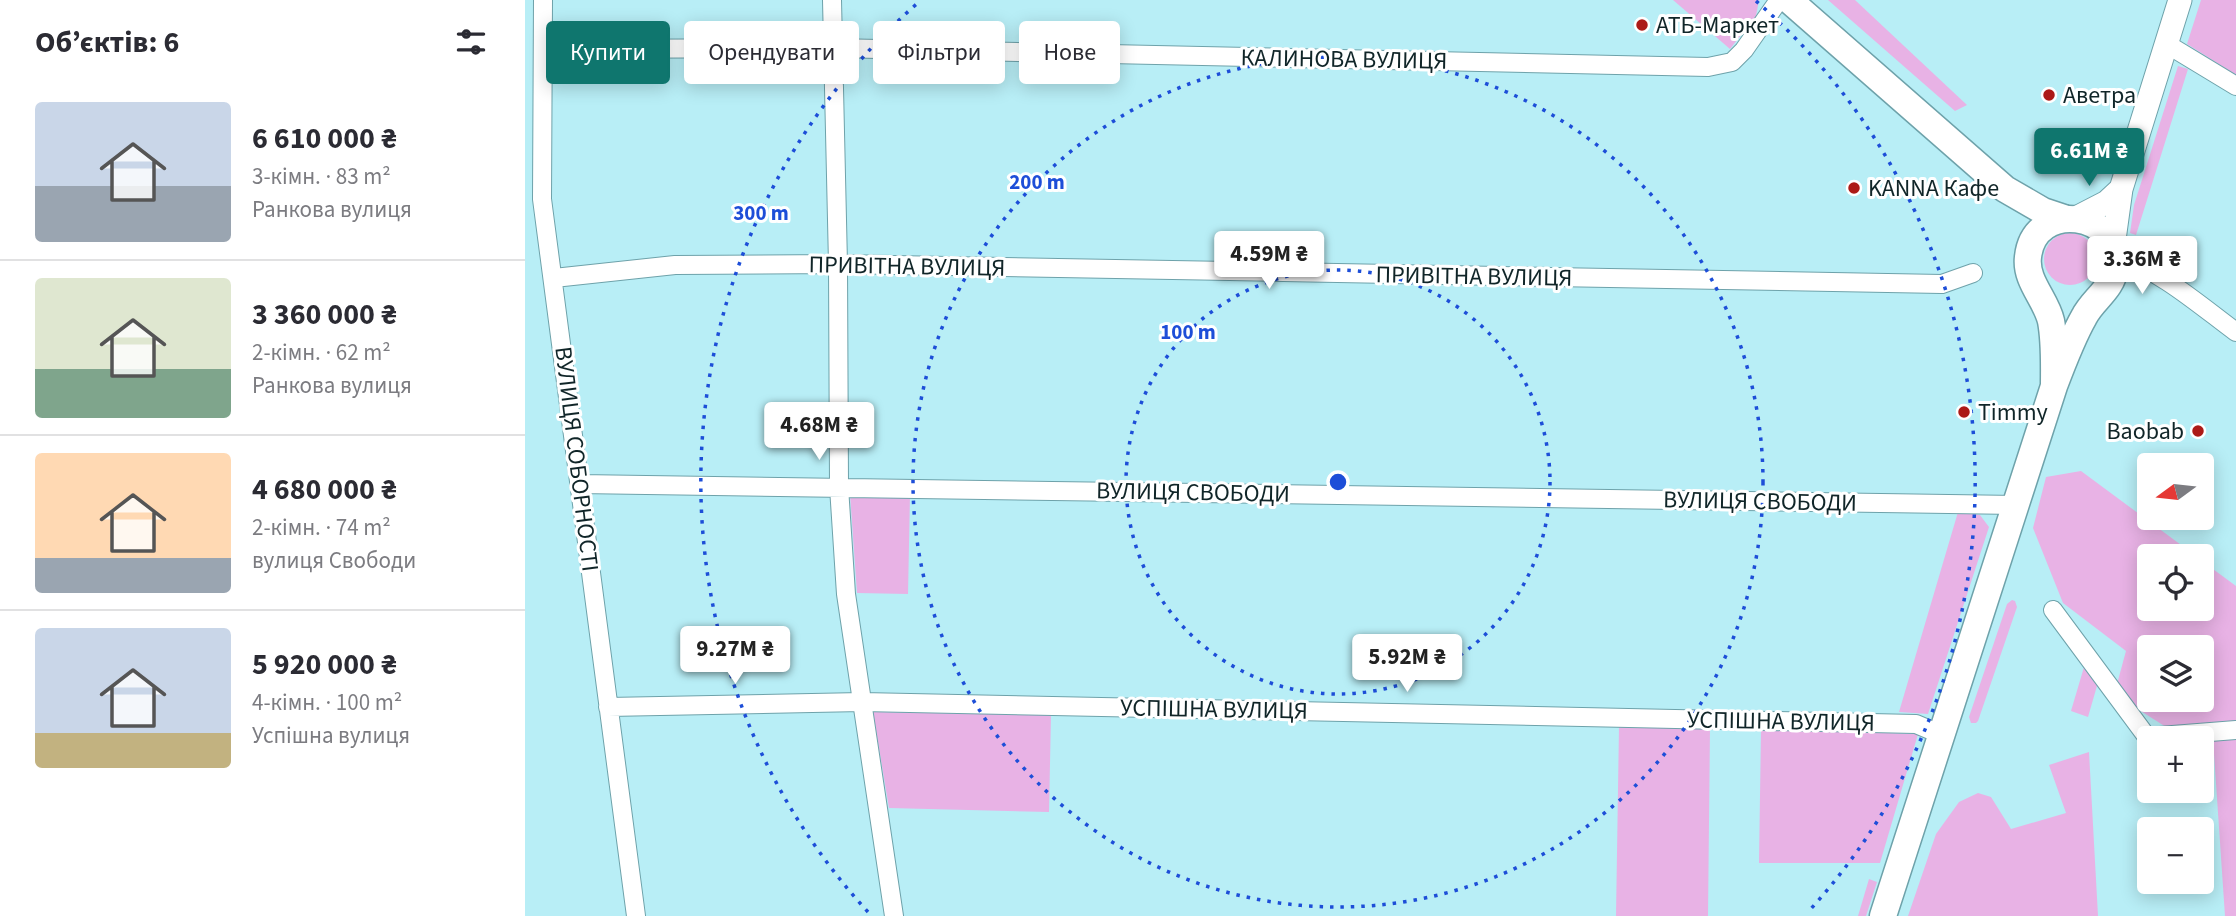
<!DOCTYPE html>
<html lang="uk">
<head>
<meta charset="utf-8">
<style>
  :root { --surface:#fff; --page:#f2f2f3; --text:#2b2b33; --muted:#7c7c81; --line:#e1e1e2; --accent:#0f766e }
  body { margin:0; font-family:"Source Sans 3",sans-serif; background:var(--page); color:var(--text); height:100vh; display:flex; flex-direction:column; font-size:26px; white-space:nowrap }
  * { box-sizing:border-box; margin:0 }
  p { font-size:23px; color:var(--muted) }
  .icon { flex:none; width:38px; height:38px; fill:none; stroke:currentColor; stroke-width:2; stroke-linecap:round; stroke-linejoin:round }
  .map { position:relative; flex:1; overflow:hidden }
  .panel { display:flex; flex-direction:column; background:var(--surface); width:525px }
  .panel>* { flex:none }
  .top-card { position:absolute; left:21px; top:21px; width:665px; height:63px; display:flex; gap:14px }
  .needle { width:46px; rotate:255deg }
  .tools { position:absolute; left:1612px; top:453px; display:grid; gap:14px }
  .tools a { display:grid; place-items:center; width:77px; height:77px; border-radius:7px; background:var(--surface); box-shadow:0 4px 18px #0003; font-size:35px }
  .price { position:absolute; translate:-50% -60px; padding:0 16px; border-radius:7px; background:#fff; color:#222; font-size:23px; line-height:46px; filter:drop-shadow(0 2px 4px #0008) }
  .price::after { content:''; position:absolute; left:50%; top:42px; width:21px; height:16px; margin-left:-10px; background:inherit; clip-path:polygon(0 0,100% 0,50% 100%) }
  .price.current { background:var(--accent); color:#fff }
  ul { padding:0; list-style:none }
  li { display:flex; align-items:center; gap:21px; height:175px; padding:0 35px }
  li+li { border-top:2px solid var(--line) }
  li span { display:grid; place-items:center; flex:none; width:196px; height:140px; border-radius:7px; color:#555 }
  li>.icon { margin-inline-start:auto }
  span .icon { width:84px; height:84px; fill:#fffc; stroke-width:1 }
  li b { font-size:30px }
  h2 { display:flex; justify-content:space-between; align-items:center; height:84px; padding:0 35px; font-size:30px }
  .pill { padding:0 24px; border-radius:7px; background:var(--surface); box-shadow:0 4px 18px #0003; font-size:24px; line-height:63px }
  .pill.current { background:var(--accent); color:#fff }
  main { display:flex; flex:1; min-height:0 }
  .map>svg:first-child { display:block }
  .green { fill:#e8b2e5; fill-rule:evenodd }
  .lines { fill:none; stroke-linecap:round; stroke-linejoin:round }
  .street-casing { stroke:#6ea2aa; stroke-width:20 }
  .secondary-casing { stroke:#6ea2aa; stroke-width:25 }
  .primary-casing { stroke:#6ea2aa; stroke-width:29 }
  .street { stroke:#fff; stroke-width:18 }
  .secondary { stroke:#fff; stroke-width:23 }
  .primary { stroke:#fff; stroke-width:26 }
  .ring { fill:none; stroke:#1d4ed8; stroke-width:3.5; stroke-dasharray:3.5 7 }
  .poi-dot { fill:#ac1a17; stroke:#fff; stroke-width:2.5 }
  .labels { text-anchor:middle; stroke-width:6; stroke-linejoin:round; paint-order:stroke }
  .poi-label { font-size:24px; fill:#102528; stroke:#fff; text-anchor:start }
  .street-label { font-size:24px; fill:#102528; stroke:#fff }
  .centre { fill:#1d4ed8; stroke:#fff; stroke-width:3.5 }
  .ring-label { font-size:21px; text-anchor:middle; font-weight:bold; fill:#1d4ed8; stroke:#fff; stroke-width:6; stroke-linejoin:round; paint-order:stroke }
</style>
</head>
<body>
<main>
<section class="panel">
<h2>Об’єктів: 6<svg class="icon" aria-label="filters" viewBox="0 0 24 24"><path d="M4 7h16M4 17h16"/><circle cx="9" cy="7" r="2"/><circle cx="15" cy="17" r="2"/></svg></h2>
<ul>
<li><span style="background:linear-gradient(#c9d6e8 60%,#9aa5b1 0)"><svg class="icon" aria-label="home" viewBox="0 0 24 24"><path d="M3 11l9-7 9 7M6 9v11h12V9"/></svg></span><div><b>6 610 000 ₴</b><p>3-кімн. · 83 m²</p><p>Ранкова вулиця</p></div></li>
<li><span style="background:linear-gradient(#dfe7d0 65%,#7fa58c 0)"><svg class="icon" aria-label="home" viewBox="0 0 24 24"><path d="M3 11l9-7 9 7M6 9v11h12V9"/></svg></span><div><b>3 360 000 ₴</b><p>2-кімн. · 62 m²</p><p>Ранкова вулиця</p></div></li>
<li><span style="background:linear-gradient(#ffd9b3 75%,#9aa5b1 0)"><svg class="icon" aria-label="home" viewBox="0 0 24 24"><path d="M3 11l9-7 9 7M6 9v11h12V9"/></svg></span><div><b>4 680 000 ₴</b><p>2-кімн. · 74 m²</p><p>вулиця Свободи</p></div></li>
<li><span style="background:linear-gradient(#c9d6e8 75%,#c2b280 0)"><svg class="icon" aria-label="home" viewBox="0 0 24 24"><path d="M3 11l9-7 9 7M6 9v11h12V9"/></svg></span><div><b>5 920 000 ₴</b><p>4-кімн. · 100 m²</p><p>Успішна вулиця</p></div></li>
</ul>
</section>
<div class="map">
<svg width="1711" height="916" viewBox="0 0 1711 916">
  <rect width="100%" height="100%" fill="#b8eef6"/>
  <!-- green -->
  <path class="green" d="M 1148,0 L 1234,0 L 1231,16 L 1205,49 Z
    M 1303,0 L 1330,0 L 1442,105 L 1430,111 Z
    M 1676,0 L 1711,0 L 1711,75 L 1662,44 Z
    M 1653,66 L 1663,69 L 1611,235 L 1605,233 L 1609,205 Z
    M1519 259a26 26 0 1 1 52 0a26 26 0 1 1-52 0Z
    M 1556,471 L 1671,556 L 1624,556 L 1624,609 L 1676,609 L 1677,561 L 1711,586 L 1711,722 L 1641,727 L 1611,708 L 1592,684 L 1601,651 L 1538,603 L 1508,528 L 1521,477 ZM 1624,648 L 1676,648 L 1676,700 L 1624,700 Z
    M 325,494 L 385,495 L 383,594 L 332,593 Z
    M 1433,512 L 1455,515 L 1464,527 L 1403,714 L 1374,712 Z
    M 1487,600 L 1490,601 L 1492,607 L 1453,721 L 1451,723 L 1446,723 L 1444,717 L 1482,604 Z
    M 1559,667 L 1574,679 L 1563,717 L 1546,711 Z
    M 348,712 L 526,715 L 524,812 L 364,808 Z
    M 1094,727 L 1185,728 L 1183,916 L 1091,916 Z
    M 1236,729 L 1393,734 L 1355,863 L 1234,863 Z
    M 1711,737 L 1711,916 L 1700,916 L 1688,739 Z
    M 1564,752 L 1573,916 L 1383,916 L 1411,834 L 1434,802 L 1453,793 L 1466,797 L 1486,829 L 1541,813 L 1524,765 Z
    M 1344,879 L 1352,882 L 1341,916 L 1333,916 Z"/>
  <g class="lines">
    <defs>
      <path id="street" d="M 18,0 L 17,199 L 111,916
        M 307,0 L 313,264 L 314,487 L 321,594 L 369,916
        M 1640,43 L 1711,86
        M 18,49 L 308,48 L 1183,67 L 1207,62 L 1219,50 L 1254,0
        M 1590,255 C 1636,271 1672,303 1711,332
        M 29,278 L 150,265 L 313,264 L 1417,284 L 1448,273
        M 54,484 L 1492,505
        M 1528,610 L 1622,737 L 1711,730
        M 83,707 L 337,702 L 1391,724 L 1417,735"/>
      <path id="secondary" d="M 1551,218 L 1582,202 L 1596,189
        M 1588,247 L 1596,189 L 1655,0"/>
      <path id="primary" d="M 1264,0 L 1480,189 L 1518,211 L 1539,218
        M 1358,916 L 1529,386 C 1538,362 1547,338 1559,317 C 1568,299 1587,290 1590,268 C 1598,211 1509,199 1503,257 C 1500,281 1521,299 1526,321 C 1530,342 1529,364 1529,386"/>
    </defs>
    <!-- street casing -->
    <use href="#street" class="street-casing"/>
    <!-- secondary casing -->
    <use href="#secondary" class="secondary-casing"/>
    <!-- primary casing -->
    <use href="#primary" class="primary-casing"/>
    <!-- street -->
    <use href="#street" class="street"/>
    <!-- secondary -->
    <use href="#secondary" class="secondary"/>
    <!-- primary -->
    <use href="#primary" class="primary"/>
  </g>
  <!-- distance rings -->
  <g class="ring">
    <circle cx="813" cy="482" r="212"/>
    <circle cx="813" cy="482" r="425"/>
    <path d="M343 912A637 637 0 0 1 395 1M1231 1A637 637 0 0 1 1283 912"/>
  </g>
  <!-- markers -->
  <g class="poi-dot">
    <circle cx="1117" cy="25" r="7"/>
    <circle cx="1524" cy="95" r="7"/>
    <circle cx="1329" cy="188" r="7"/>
    <circle cx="1439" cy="412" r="7"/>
    <circle cx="1673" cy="431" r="7"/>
  </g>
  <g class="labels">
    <!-- poi labels -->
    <g class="poi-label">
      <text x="1131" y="33">АТБ-Маркет</text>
      <text x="1538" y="103">Аветра</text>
      <text x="1343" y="196">KANNA Кафе</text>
      <text x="1453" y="420">Timmy</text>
      <text x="1659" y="439" text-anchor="end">Baobab</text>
    </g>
    <!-- street labels -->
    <g class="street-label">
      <text transform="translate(819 59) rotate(1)" y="8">КАЛИНОВА ВУЛИЦЯ</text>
      <text transform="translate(382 266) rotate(1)" y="8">ПРИВІТНА ВУЛИЦЯ</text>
      <text transform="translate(949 276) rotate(1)" y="8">ПРИВІТНА ВУЛИЦЯ</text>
      <text transform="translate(52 459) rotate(83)" y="8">ВУЛИЦЯ СОБОРНОСТІ</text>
      <text transform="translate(668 492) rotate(1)" y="8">ВУЛИЦЯ СВОБОДИ</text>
      <text transform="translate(1235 501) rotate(1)" y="8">ВУЛИЦЯ СВОБОДИ</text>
      <text transform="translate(689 709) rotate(1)" y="8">УСПІШНА ВУЛИЦЯ</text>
      <text transform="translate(1256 721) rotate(1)" y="8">УСПІШНА ВУЛИЦЯ</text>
    </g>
  </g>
  <circle cx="813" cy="482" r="10" class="centre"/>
  <g class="ring-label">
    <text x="512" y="189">200 m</text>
    <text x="236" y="220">300 m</text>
    <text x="663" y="339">100 m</text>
  </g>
</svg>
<div class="tools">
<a><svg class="needle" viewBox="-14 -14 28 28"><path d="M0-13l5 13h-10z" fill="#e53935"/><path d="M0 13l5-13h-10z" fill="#7c7c81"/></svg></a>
<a><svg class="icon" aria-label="locate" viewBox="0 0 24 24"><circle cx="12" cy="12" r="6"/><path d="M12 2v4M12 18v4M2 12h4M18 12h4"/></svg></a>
<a><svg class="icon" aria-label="layers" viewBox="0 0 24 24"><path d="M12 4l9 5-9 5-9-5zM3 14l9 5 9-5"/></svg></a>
<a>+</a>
<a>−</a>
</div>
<b class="price current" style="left:1564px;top:188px">6.61M ₴</b>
<b class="price" style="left:744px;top:291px">4.59M ₴</b>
<b class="price" style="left:1617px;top:296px">3.36M ₴</b>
<b class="price" style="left:294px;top:462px">4.68M ₴</b>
<b class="price" style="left:210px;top:686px">9.27M ₴</b>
<b class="price" style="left:882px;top:694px">5.92M ₴</b>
<div class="top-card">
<a class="pill current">Купити</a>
<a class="pill">Орендувати</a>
<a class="pill">Фільтри</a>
<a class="pill">Нове</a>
</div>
</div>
</main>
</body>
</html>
